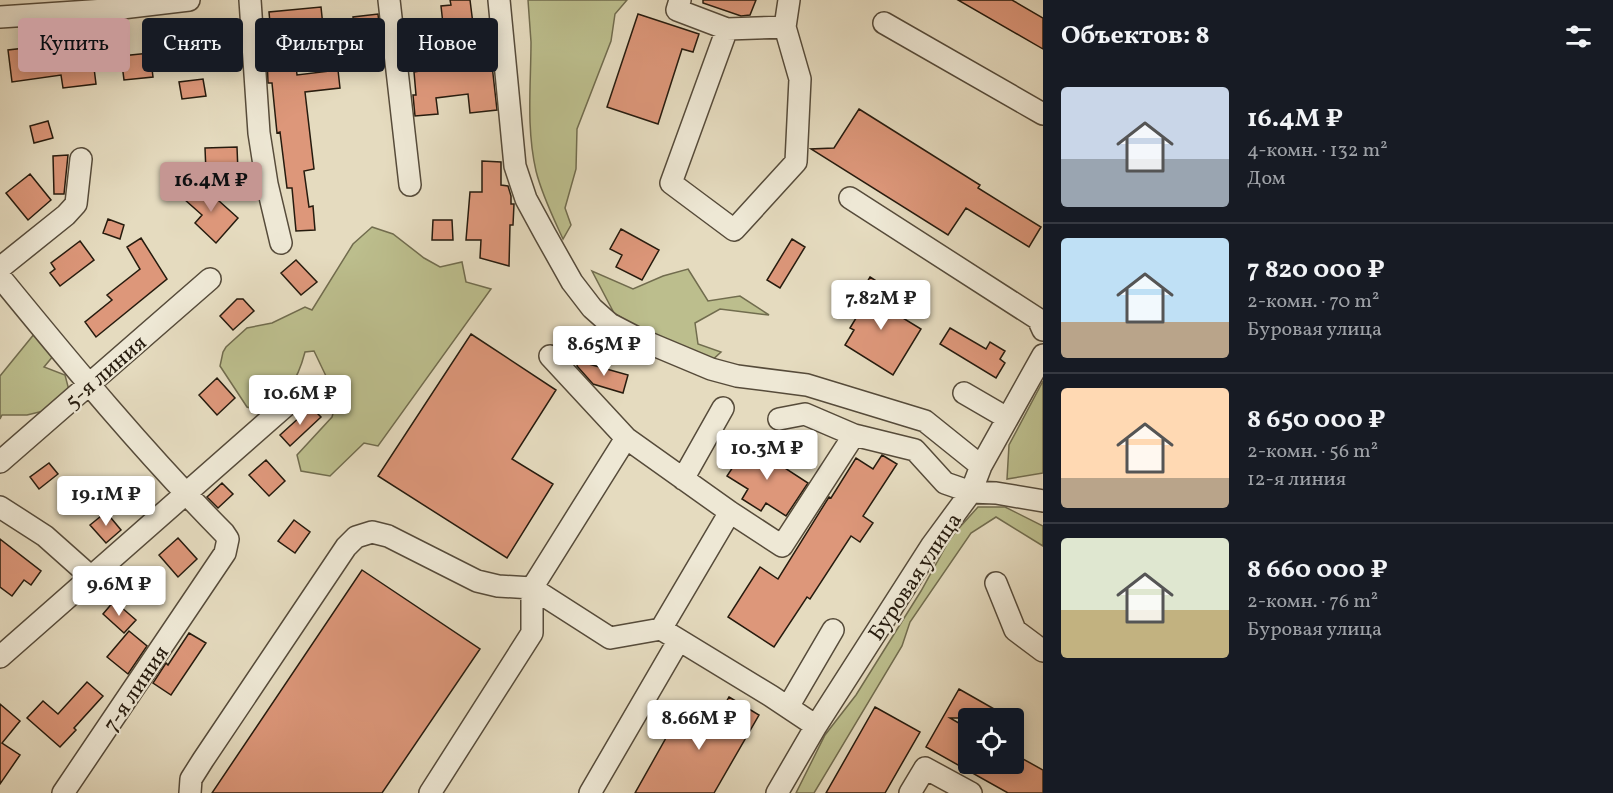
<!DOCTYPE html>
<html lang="ru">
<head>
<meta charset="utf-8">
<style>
  :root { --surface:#171b24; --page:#20242c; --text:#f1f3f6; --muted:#9ea1a6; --line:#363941; --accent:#c59692 }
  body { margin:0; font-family:Vollkorn,serif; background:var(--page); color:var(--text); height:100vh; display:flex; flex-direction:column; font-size:22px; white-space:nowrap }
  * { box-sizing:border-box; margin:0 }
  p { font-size:20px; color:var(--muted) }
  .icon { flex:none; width:33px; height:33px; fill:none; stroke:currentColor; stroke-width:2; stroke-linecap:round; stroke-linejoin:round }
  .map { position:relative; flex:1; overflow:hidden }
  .sheet { display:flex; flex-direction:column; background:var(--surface); width:570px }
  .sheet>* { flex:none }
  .hud { position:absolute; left:18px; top:18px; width:570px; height:54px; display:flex; gap:12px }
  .fabs { position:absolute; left:958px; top:708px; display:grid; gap:12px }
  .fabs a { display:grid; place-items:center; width:66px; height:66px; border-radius:6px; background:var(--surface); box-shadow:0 3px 15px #0003; font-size:30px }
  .price { position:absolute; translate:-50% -51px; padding:0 14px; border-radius:6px; background:#fff; color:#222; font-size:20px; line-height:39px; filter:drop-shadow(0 2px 3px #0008) }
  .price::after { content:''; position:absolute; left:50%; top:36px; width:18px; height:14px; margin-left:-9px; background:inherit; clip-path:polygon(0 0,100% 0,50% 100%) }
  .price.current { background:var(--accent); color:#111 }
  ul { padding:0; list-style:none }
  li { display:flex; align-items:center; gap:18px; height:150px; padding:0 18px }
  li+li { border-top:2px solid var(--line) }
  li span { display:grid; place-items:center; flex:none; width:168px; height:120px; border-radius:6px; color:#555 }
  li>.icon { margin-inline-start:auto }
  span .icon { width:72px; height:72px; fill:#fffc; stroke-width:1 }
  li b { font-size:26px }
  h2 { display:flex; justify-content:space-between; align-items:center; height:72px; padding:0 18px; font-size:26px }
  .tag { padding:0 21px; border-radius:6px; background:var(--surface); box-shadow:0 3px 15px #0003; font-size:21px; line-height:54px }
  .tag.current { background:var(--accent); color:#111 }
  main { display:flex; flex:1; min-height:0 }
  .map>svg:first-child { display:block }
  .green { fill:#bcbe8d; stroke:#716c4e; stroke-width:1.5 }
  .building { fill:#dd977a; stroke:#261b0e; stroke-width:1.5 }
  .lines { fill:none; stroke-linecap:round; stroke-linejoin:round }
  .minor-casing { stroke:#564b3a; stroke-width:24 }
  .minor { stroke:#eee8d5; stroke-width:21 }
  .labels { text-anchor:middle; stroke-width:4.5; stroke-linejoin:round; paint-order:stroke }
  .street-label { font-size:22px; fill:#261b0e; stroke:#eee8d5 }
</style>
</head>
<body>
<main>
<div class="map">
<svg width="1043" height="793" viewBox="0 0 1043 793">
  <rect width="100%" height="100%" fill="#e5dbbf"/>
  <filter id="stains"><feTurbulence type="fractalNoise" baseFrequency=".00333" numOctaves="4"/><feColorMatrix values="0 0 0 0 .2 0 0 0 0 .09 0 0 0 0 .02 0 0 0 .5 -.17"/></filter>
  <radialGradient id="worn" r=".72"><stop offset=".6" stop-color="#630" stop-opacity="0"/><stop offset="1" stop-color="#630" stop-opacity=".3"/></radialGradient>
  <!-- green -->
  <path class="green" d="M 528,0 L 627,0 L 615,14 L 611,41 L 577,129 L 576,169 L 565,208 L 571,225 L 563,239 C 553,217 542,195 536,171 C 526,127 531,85 531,42 C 530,28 529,14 528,0 Z
    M 372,227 L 393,234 L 424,258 L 440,267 L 462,262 L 466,282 L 491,289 L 378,446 L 364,443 L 330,476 L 301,471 L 297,455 L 332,417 L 337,399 L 314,351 L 305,352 C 297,383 287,396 257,410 L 247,407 L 220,366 L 223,352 L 226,347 L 247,328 L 272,323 L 305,307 L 312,310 L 353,244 Z
    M 688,269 L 708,301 L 740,296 L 769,315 L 720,309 L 695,323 L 698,344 L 721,352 L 709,363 L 651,336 L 614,313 L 592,271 L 633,289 L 663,276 Z
    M 35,333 L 54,355 L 44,367 L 65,375 L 70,394 L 60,407 L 27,415 L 2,415 L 0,419 L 0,376 Z
    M 1043,381 L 1043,473 L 1007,479 L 1009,445 Z
    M 978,507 L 1005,507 L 1043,526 L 1043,546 L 996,517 L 971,533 L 910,622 L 902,646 L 814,793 L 796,793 L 825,735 L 856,695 L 921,591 L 951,537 Z"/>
  <!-- building -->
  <path class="building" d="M 450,0 L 470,0 L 473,24 L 460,26 L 466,69 L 492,65 L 497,110 L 470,113 L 468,94 L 436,98 L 438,114 L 415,116 L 413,95 L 416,95 L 414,72 L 426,70 L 421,26 L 443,24 L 441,6 L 451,5 Z
    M 703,0 L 756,0 L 750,15 L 741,16 L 703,3 Z
    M 958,0 L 1012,0 L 1043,18 L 1043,49 Z
    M 321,7 L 324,36 L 309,38 L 310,44 L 294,46 L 297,75 L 338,70 L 340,88 L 305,92 L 314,169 L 304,171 L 309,207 L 313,206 L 315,230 L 296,231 L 292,188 L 287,188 L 280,132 L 277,133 L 272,83 L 268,83 L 267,56 L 273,56 L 269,12 Z
    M 378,14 L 380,33 L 355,36 L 353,17 Z
    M 638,14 L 699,34 L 693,52 L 682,49 L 658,124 L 607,107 Z
    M 233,24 L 235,42 L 226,43 L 227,51 L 211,53 L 208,27 Z
    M 43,46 L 44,58 L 92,52 L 96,84 L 63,88 L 61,75 L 12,82 L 8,50 Z
    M 150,53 L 153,77 L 124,80 L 121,56 Z
    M 203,79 L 206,96 L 182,99 L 179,82 Z
    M 859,109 L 980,185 L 978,188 L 1041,227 L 1029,247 L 966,208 L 948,235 L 811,149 L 834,148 Z
    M 48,121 L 53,138 L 34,143 L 30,126 Z
    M 237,147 L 238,172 L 206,172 L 205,148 Z
    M 68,155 L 64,194 L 54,194 L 53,156 Z
    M 482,161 L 501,162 L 501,185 L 508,186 L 511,196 L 511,204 L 514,204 L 513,225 L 510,225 L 509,266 L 480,258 L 481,240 L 466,240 L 470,192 L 482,192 Z
    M 30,174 L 51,200 L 28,220 L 6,193 Z
    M 199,183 L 238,218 L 216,243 L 195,223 L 202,215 L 184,199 Z
    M 108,219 L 124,225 L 120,239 L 103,233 Z
    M 433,220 L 452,220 L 453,240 L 432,240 Z
    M 621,229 L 659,250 L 642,280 L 616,267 L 622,255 L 610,249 Z
    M 141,238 L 167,279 L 96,337 L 85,322 L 112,300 L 107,295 L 140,269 L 127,247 Z
    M 792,239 L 805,247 L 780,288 L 767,280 Z
    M 80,241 L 94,260 L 60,286 L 50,273 L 55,269 L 51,263 Z
    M 296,260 L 317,282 L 301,295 L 281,273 Z
    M 870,277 L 884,286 L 875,301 L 921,329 L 893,375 L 845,345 L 854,330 L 850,328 L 864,305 L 856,301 Z
    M 237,299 L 243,299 L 254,311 L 233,330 L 220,316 Z
    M 950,328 L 986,349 L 990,342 L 1005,351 L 1000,359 L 1005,363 L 996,378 L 940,344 Z
    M 471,334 L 556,390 L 512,459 L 553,484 L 507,558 L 378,476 Z
    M 578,361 L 628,375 L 623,393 L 593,384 L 577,366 Z
    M 217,378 L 235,398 L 217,415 L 199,395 Z
    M 311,407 L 321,417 L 290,446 L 280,435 Z
    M 748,444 L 808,483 L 786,516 L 766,503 L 761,511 L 742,499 L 748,489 L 727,476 Z
    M 882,455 L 897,464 L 863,516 L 873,523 L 860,542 L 851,536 L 810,599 L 807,597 L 774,647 L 728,617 L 760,567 L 778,579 L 829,497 L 831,498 L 856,458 L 873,469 Z
    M 266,460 L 285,481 L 269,496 L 249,475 Z
    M 49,463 L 58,474 L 39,489 L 30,477 Z
    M 222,483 L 233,494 L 218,508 L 207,497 Z
    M 106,512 L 121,530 L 106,543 L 90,525 Z
    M 294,520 L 310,532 L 295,553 L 278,541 Z
    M 178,538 L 197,559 L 178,577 L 159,555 Z
    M 0,539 L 41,571 L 31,585 L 24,580 L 12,596 L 0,587 Z
    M 362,570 L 480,649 L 382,793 L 212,793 Z
    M 114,601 L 136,620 L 124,633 L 103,614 Z
    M 129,631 L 147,646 L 128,674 L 107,657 Z
    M 189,633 L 206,643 L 171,695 L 153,683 L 166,663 L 168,665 Z
    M 87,682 L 103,696 L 74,728 L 76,730 L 60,747 L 27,718 L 43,701 L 58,714 Z
    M 959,689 L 1010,718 L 950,718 L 969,729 L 969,764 L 1014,764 L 1014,754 L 1043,770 L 1043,793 L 1008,793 L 926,747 Z
    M 729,697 L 759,715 L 714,793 L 635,793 L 684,706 L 714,723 Z
    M 0,704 L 20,721 L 2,743 L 20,755 L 0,784 Z
    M 875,707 L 920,732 L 885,793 L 826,793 Z"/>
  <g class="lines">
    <defs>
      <path id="minor" d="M 250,0 L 259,133 L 267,184 L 281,243
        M 389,0 L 410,185
        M 499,0 L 515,166 L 526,199 L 545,234 L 572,282 L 592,308 L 610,324 L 637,338 L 711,369 L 737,376 L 807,385 L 925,421 L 981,466
        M 680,0 L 677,10 L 727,29 L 785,27
        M 0,17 L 105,10 L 189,0
        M 884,23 L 1043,114
        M 727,29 L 671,183 L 734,230 L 796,162 L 800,79 L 785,27 L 789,0
        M 850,198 L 1038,319 L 1043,330
        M 0,268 L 66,215 L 76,204 L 81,159
        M 0,277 C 72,365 144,452 224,533 L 228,539 L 225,553 L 63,793
        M 964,393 L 1007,418
        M 779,419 L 805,414 L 854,435 L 915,450 L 945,483 L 971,492 L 996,493 L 1043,501
        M 626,438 L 730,512 L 782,546 L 854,435
        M 0,462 L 210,279
        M 683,479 L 723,408
        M 0,507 L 45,536 L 90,576
        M 996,583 L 1015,630 L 1043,651
        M 661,629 L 730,512
        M 0,657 L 291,401
        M 788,707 L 833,630
        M 190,793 L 191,779 L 203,760 L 346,547 L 356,537 L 372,532 L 388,536 L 477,581 L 498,586 L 532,588 L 610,638 L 661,629 L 771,696 L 816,726
        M 430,793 L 532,633 L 532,588 L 626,438 L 550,356
        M 590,793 L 679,640
        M 777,793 L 816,726 L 932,545 L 971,492 L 981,466 L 1043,355
        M 910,793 L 925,768 L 971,793"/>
    </defs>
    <!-- minor casing -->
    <use href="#minor" class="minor-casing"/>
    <!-- minor -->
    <use href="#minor" class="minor"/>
  </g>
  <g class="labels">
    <!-- street labels -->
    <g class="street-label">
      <text transform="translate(105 371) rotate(-41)" y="8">5-я линия</text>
      <text transform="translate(914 576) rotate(-56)" y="8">Буровая улица</text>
      <text transform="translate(135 688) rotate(-56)" y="8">7-я линия</text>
    </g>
  </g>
  <rect width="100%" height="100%" filter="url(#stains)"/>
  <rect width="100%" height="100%" fill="url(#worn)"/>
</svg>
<div class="fabs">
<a><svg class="icon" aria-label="locate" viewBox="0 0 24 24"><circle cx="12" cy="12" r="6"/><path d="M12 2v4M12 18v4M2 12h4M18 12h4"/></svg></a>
</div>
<b class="price current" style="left:211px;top:213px">16.4M ₽</b>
<b class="price" style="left:881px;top:331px">7.82M ₽</b>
<b class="price" style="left:604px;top:377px">8.65M ₽</b>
<b class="price" style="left:300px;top:426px">10.6M ₽</b>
<b class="price" style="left:767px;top:481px">10.3M ₽</b>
<b class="price" style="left:106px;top:527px">19.1M ₽</b>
<b class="price" style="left:119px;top:617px">9.6M ₽</b>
<b class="price" style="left:699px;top:751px">8.66M ₽</b>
<div class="hud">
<a class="tag current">Купить</a>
<a class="tag">Снять</a>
<a class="tag">Фильтры</a>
<a class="tag">Новое</a>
</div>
</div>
<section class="sheet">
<h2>Объектов: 8<svg class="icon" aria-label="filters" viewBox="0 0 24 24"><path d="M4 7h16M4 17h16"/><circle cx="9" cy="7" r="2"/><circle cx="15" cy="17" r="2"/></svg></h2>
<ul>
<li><span style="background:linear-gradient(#c9d6e8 60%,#9aa5b1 0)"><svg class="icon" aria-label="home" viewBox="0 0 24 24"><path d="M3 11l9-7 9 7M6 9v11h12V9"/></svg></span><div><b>16.4M ₽</b><p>4-комн. · 132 m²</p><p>Дом</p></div></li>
<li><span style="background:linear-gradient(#bfe0f5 70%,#b9a48a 0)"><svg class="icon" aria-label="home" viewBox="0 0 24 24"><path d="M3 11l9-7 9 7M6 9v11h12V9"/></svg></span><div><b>7 820 000 ₽</b><p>2-комн. · 70 m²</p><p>Буровая улица</p></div></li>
<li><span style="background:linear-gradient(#ffd9b3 75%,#b9a48a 0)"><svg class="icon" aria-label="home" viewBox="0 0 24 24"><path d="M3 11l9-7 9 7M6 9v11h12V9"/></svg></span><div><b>8 650 000 ₽</b><p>2-комн. · 56 m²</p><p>12-я линия</p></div></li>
<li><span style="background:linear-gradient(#dfe7d0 60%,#c2b280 0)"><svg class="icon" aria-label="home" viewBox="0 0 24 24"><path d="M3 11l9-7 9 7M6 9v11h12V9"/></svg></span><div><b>8 660 000 ₽</b><p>2-комн. · 76 m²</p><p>Буровая улица</p></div></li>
</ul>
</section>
</main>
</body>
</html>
